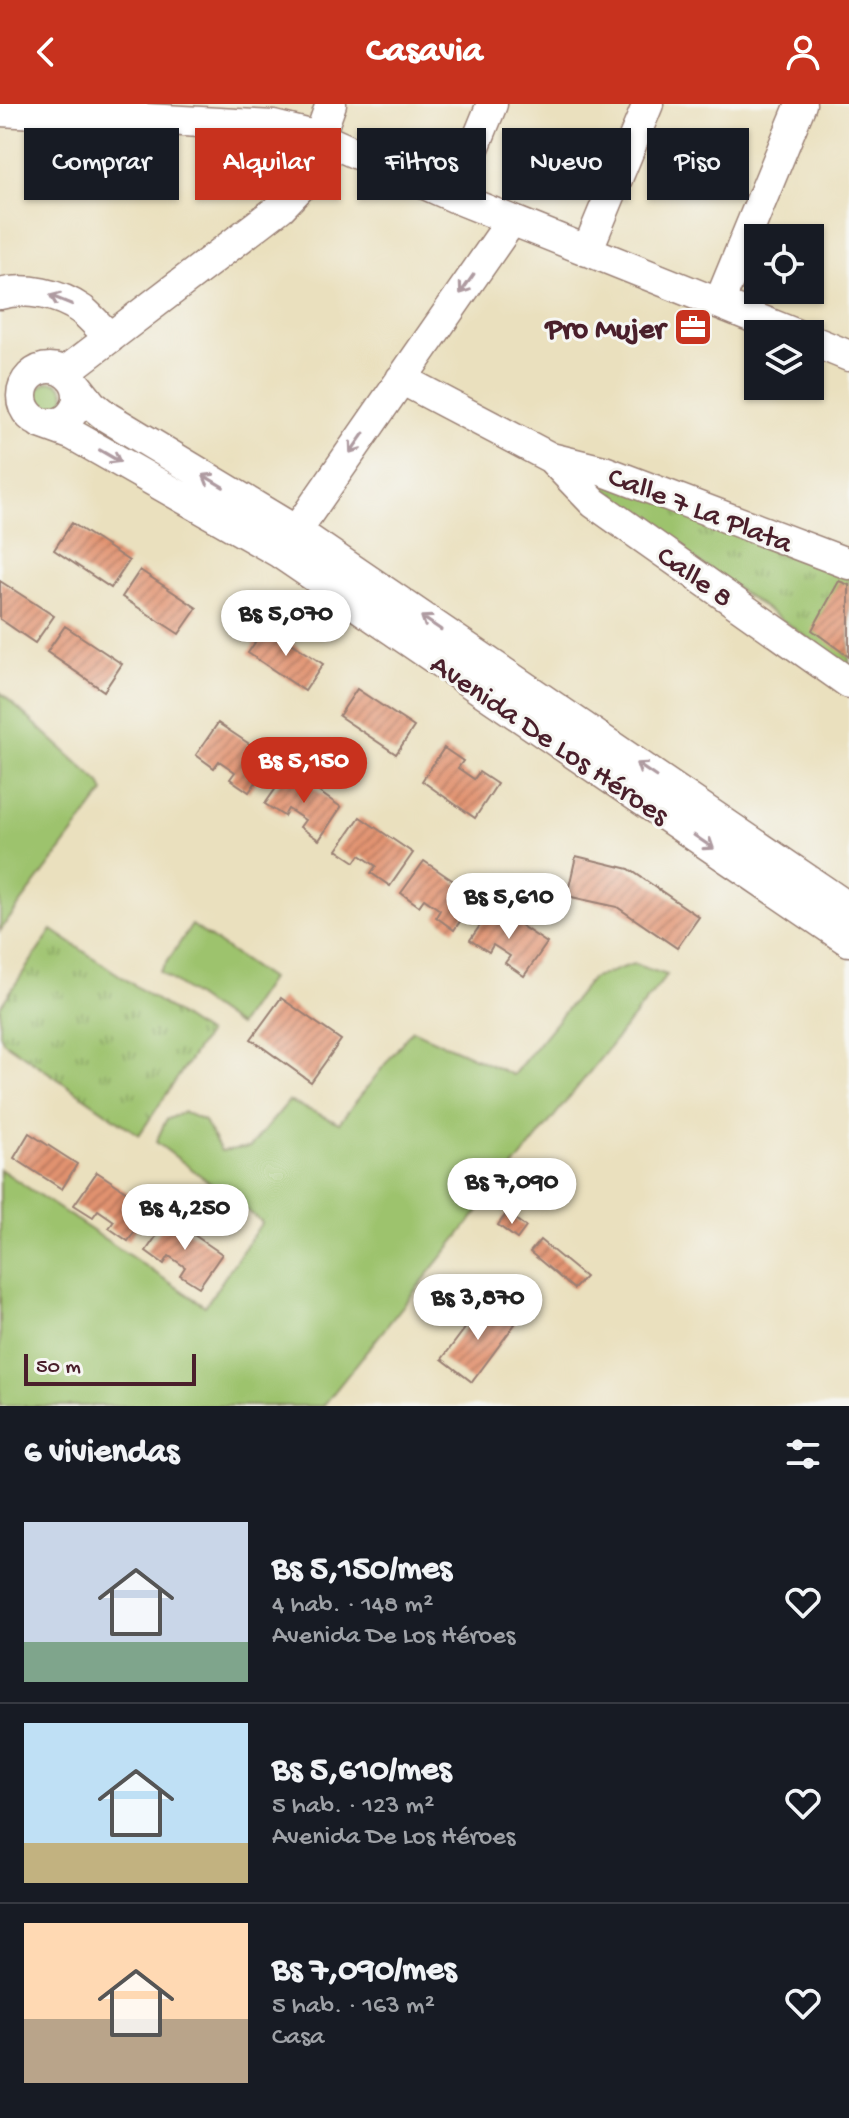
<!DOCTYPE html>
<html lang="es">
<head>
<meta charset="utf-8">
<style>
  :root { --surface:#171b24; --page:#242831; --text:#f1f3f6; --muted:#9ea1a6; --line:#363941; --accent:#c8321e }
  body { margin:0; font-family:"Gochi Hand",sans-serif; background:var(--page); color:var(--text); height:100vh; display:flex; flex-direction:column; font-size:30px; white-space:nowrap }
  * { box-sizing:border-box; margin:0 }
  p { font-size:26px; color:var(--muted) }
  .icon { flex:none; width:44px; height:44px; fill:none; stroke:currentColor; stroke-width:2; stroke-linecap:round; stroke-linejoin:round }
  .map { position:relative; height:1302px; overflow:hidden }
  .side { display:flex; flex-direction:column; background:var(--surface); flex:1 }
  .side>* { flex:none }
  .banner { position:absolute; left:24px; top:24px; width:802px; height:72px; display:flex; gap:16px }
  .buttons { position:absolute; left:744px; top:120px; display:grid; gap:16px }
  .buttons a { display:grid; place-items:center; width:80px; height:80px; border-radius:0px; background:var(--surface); box-shadow:0 2px 6px #0004; font-size:40px }
  .scale { position:absolute; left:24px; bottom:20px; width:172px; box-sizing:border-box; padding-left:8px; border:4px solid #4a1f2b; border-top:0; font-size:22px; line-height:28px; white-space:nowrap; color:#4a1f2b; -webkit-text-stroke:6px #f6f6f2; paint-order:stroke }
  .price { position:absolute; translate:-50% -68px; padding:0 18px; border-radius:28px; background:#fff; color:#222; font-size:26px; line-height:52px; filter:drop-shadow(0 2px 4px #0008) }
  .price::after { content:''; position:absolute; left:50%; top:48px; width:24px; height:18px; margin-left:-12px; background:inherit; clip-path:polygon(0 0,100% 0,50% 100%) }
  .price.active { background:var(--accent); color:#fff }
  ul { padding:0; list-style:none }
  li { display:flex; align-items:center; gap:24px; height:200px; padding:0 24px }
  li+li { border-top:2px solid var(--line) }
  li span { display:grid; place-items:center; flex:none; width:224px; height:160px; border-radius:0px; color:#555 }
  li>.icon { margin-inline-start:auto }
  span .icon { width:96px; height:96px; fill:#fffc; stroke-width:1 }
  li b { font-size:34px }
  h2 { display:flex; justify-content:space-between; align-items:center; height:96px; padding:0 24px; font-size:34px }
  .pill { padding:0 28px; border-radius:0px; background:var(--surface); box-shadow:0 2px 6px #0004; font-size:28px; line-height:72px }
  .pill.active { background:var(--accent); color:#fff }
  header { display:flex; justify-content:space-between; align-items:center; height:104px; padding:0 24px; background:var(--accent); color:#fff; font-size:36px; font-weight:700 }
  .map>svg:first-child { display:block }
  .green { fill:#9dc36d; stroke:#74714c; stroke-width:2 }
  .park { fill:url(#park-tufts); stroke:#74714c; stroke-width:2 }
  .building { fill:url(#building-hatch) }
  .lines { fill:none; stroke-linecap:round; stroke-linejoin:round }
  .minor-casing { stroke:#9a8074; stroke-width:33 }
  .minor { stroke:#fff; stroke-width:30 }
  .oneway { stroke:#ae9aa0 }
  .labels { text-anchor:middle; stroke-width:6; stroke-linejoin:round; paint-order:stroke }
  .poi-label { font-size:30px; font-weight:bold; fill:#4a1f2b; stroke:#f6f6f2; text-anchor:end }
  .street-label { font-size:30px; fill:#4a1f2b; stroke:#f6f6f2 }
</style>
</head>
<body>
<header><svg class="icon" aria-label="back" viewBox="0 0 24 24"><path d="M15 5l-7 7 7 7"/></svg>Casavia<svg class="icon" aria-label="person" viewBox="0 0 24 24"><circle cx="12" cy="8" r="4"/><path d="M4 21q1-7 8-7t8 7"/></svg></header>
<div class="map">
<svg width="849" height="1302" viewBox="0 0 849 1302">
  <defs>
    <pattern id="park-tufts" width="24" height="20" patternUnits="userSpaceOnUse" patternTransform="scale(2)"><rect width="24" height="20" fill="#9dc36d"/><path d="M3 7l-1-3M5 7V3M7 7l1-3M15 17l-1-3M17 17v-4M19 17l1-3" fill="none" stroke="#829e5a"/></pattern>
    <pattern id="building-hatch" width="6" height="6" patternUnits="userSpaceOnUse" patternTransform="scale(2)"><rect width="6" height="6" fill="#e19270"/><path d="M-1 1l2-2M0 6l6-6M5 7l2-2" fill="none" stroke="#b8775c"/></pattern>
  </defs>
  <rect width="100%" height="100%" fill="#f6f6f2"/>
  <filter id="ink" filterUnits="userSpaceOnUse"><feTurbulence type="fractalNoise" baseFrequency=".0125" numOctaves="2"/><feDisplacementMap in="SourceGraphic" scale="16" xChannelSelector="R" yChannelSelector="G"/><feConvolveMatrix kernelMatrix="1 2 1 2 8 2 1 2 1" color-interpolation-filters="sRGB"/></filter>
  <filter id="wash" filterUnits="userSpaceOnUse"><feTurbulence type="fractalNoise" baseFrequency=".006" numOctaves="4" result="noise"/><feDisplacementMap in="SourceGraphic" scale="32" xChannelSelector="R" yChannelSelector="G"/><feGaussianBlur stdDeviation="1.8" result="paint"/><feColorMatrix in="noise" values="0 0 0 0 0 0 0 0 0 0 0 0 0 0 0 0 0 1.4 0 .05"/><feComposite in="paint" operator="in"/></filter>
  <g filter="url(#wash)">
    <rect width="100%" height="100%" fill="#eae0be"/>
    <!-- green -->
    <path class="green" d="M37 292a14 14 0 1 1 28 0a14 14 0 1 1-28 0Z
      M 0,588 L 100,679 L 104,688 L 0,827 Z
      M 192,821 L 270,875 L 238,922 L 160,868 Z
      M 633,860 L 667,871 L 323,1302 L 0,1302 L 0,1065 L 205,1202 L 262,1118 L 156,1038 L 166,1016 L 184,1008 L 204,1017 L 221,1047 L 250,1043 L 289,997 L 339,1019 L 412,926 L 513,971 L 591,875 Z"/>
    <!-- park -->
    <path class="park" d="M 608,377 L 849,472 L 849,563 L 600,389 Z
      M 52,826 L 207,930 L 139,1031 L 3,937 L 0,930 L 0,903 Z"/>
    <g id="blocks">
      <!-- building -->
      <path class="building" d="M 72,419 L 129,457 L 111,484 L 54,446 Z
        M 140,466 L 197,504 L 179,530 L 122,493 Z
        M 0,477 L 54,512 L 35,539 L 0,515 Z
        M 839,477 L 849,481 L 849,553 L 812,526 Z
        M 65,522 L 122,560 L 104,587 L 47,548 Z
        M 266,522 L 323,560 L 305,587 L 248,549 Z
        M 357,585 L 414,623 L 396,650 L 339,612 Z
        M 218,619 L 272,655 L 249,688 L 230,675 L 235,668 L 219,657 L 214,664 L 196,651 Z
        M 444,644 L 463,657 L 458,664 L 474,675 L 479,668 L 497,680 L 475,714 L 422,677 Z
        M 288,667 L 341,703 L 319,736 L 300,723 L 305,716 L 288,705 L 284,712 L 265,700 Z
        M 360,713 L 413,749 L 390,782 L 371,769 L 376,762 L 360,751 L 355,758 L 337,746 Z
        M 576,752 L 629,765 L 699,813 L 677,844 L 617,803 L 567,792 Z
        M 424,757 L 477,793 L 454,826 L 436,813 L 440,806 L 424,795 L 419,802 L 401,789 Z
        M 493,803 L 547,839 L 524,872 L 505,859 L 510,852 L 493,841 L 489,848 L 470,836 Z
        M 281,894 L 341,936 L 311,978 L 251,935 Z
        M 29,1029 L 77,1060 L 62,1085 L 14,1054 Z
        M 97,1068 L 151,1104 L 128,1137 L 109,1124 L 114,1117 L 98,1106 L 93,1113 L 74,1101 Z
        M 507,1109 L 526,1123 L 517,1135 L 498,1121 Z
        M 169,1114 L 222,1150 L 199,1183 L 180,1171 L 185,1163 L 169,1152 L 164,1160 L 146,1147 Z
        M 540,1136 L 585,1173 L 574,1185 L 530,1148 Z
        M 485,1198 L 515,1220 L 472,1278 L 442,1255 Z"/>
    </g>
  </g>
  <g filter="url(#ink)">
    <use href="#blocks" fill-opacity="0" stroke="#9a8074" stroke-width="2"/>
    <g class="lines">
      <defs>
        <path id="minor" d="M 0,7 L 274,22 L 319,33 L 454,93 L 795,230
          M 454,93 L 492,0
          M 587,147 L 648,0
          M 0,190 C 26,183 60,190 82,206 C 92,214 101,225 110,234
          M 719,199 L 801,0
          M 810,236 L 849,252
          M22 292a28 28 0 1 1 56 0a28 28 0 1 1-56 0Z
          M 65,268 L 281,103 L 302,81 L 331,0
          M 401,275 L 551,354 L 604,367 L 849,460
          M 77,282 L 92,301 L 107,313 L 296,427 L 849,804 L 833,826
          M 40,319 L 73,331 L 280,449 L 849,837
          M 551,354 L 594,399 L 849,579
          M 296,427 L 512,116"/>
      </defs>
      <!-- minor casing -->
      <use href="#minor" class="minor-casing"/>
      <!-- minor -->
      <use href="#minor" class="minor"/>
    </g>
    <!-- one-way arrows -->
    <defs><path id="oneway-shaft" d="M-6 0H5M1.5-3L5.5 0L1.5 3" fill="none" stroke-width="1.6" stroke-linecap="round" stroke-linejoin="round" transform="scale(2)"/></defs>
    <g class="oneway">
      <use href="#oneway-shaft" transform="translate(467 180) rotate(125)"/>
      <use href="#oneway-shaft" transform="translate(61 196) rotate(-158)"/>
      <use href="#oneway-shaft" transform="translate(357 339) rotate(125)"/>
      <use href="#oneway-shaft" transform="translate(110 352) rotate(30)"/>
      <use href="#oneway-shaft" transform="translate(213 377) rotate(-149)"/>
      <use href="#oneway-shaft" transform="translate(431 519) rotate(-146)"/>
      <use href="#oneway-shaft" transform="translate(646 666) rotate(-146)"/>
      <use href="#oneway-shaft" transform="translate(704 738) rotate(34)"/>
    </g>
  </g>
  <!-- icons -->
  <defs>
    <symbol id="office-square" viewBox="-11 -11 22 22"><rect x="-9" y="-9" width="18" height="18" rx="4" fill="#c8321e" stroke="#f6f6f2"/><path d="M-6-3h4V-5.5h4V-3h4V5H-6ZM-1-4.5V-3h2v-1.5ZM-6 0V1H6V0Z" fill="#fff"/></symbol>
  </defs>
  <g fill-rule="evenodd">
    <use href="#office-square" x="671" y="201" width="44" height="44"/>
  </g>
  <g class="labels">
    <!-- poi labels -->
    <g class="poi-label">
      <text x="665" y="233">Pro Mujer</text>
    </g>
    <!-- street labels -->
    <g class="street-label">
      <text transform="translate(701 404) rotate(21)" y="10">Calle 7 La Plata</text>
      <text transform="translate(696 471) rotate(35)" y="10">Calle 8</text>
      <text transform="translate(551 634) rotate(34)" y="10">Avenida De Los Héroes</text>
    </g>
  </g>
</svg>
<div class="buttons">
<a><svg class="icon" aria-label="locate" viewBox="0 0 24 24"><circle cx="12" cy="12" r="6"/><path d="M12 2v4M12 18v4M2 12h4M18 12h4"/></svg></a>
<a><svg class="icon" aria-label="layers" viewBox="0 0 24 24"><path d="M12 4l9 5-9 5-9-5zM3 14l9 5 9-5"/></svg></a>
</div>
<div class="scale">50 m</div>
<b class="price" style="left:286px;top:554px">Bs 5,070</b>
<b class="price active" style="left:304px;top:701px">Bs 5,150</b>
<b class="price" style="left:509px;top:837px">Bs 5,610</b>
<b class="price" style="left:512px;top:1122px">Bs 7,090</b>
<b class="price" style="left:185px;top:1148px">Bs 4,250</b>
<b class="price" style="left:478px;top:1238px">Bs 3,870</b>
<div class="banner">
<a class="pill">Comprar</a>
<a class="pill active">Alquilar</a>
<a class="pill">Filtros</a>
<a class="pill">Nuevo</a>
<a class="pill">Piso</a>
</div>
</div>
<section class="side">
<h2>6 viviendas<svg class="icon" aria-label="filters" viewBox="0 0 24 24"><path d="M4 7h16M4 17h16"/><circle cx="9" cy="7" r="2"/><circle cx="15" cy="17" r="2"/></svg></h2>
<ul>
<li><span style="background:linear-gradient(#c9d6e8 75%,#7fa58c 0)"><svg class="icon" aria-label="home" viewBox="0 0 24 24"><path d="M3 11l9-7 9 7M6 9v11h12V9"/></svg></span><div><b>Bs 5,150/mes</b><p>4 hab. · 148 m²</p><p>Avenida De Los Héroes</p></div><svg class="icon" aria-label="heart" viewBox="0 0 24 24"><path d="M12 20l-8-8c-3-5 5-10 8-4 3-6 11-1 8 4z"/></svg></li>
<li><span style="background:linear-gradient(#bfe0f5 75%,#c2b280 0)"><svg class="icon" aria-label="home" viewBox="0 0 24 24"><path d="M3 11l9-7 9 7M6 9v11h12V9"/></svg></span><div><b>Bs 5,610/mes</b><p>5 hab. · 123 m²</p><p>Avenida De Los Héroes</p></div><svg class="icon" aria-label="heart" viewBox="0 0 24 24"><path d="M12 20l-8-8c-3-5 5-10 8-4 3-6 11-1 8 4z"/></svg></li>
<li><span style="background:linear-gradient(#ffd9b3 60%,#b9a48a 0)"><svg class="icon" aria-label="home" viewBox="0 0 24 24"><path d="M3 11l9-7 9 7M6 9v11h12V9"/></svg></span><div><b>Bs 7,090/mes</b><p>5 hab. · 163 m²</p><p>Casa</p></div><svg class="icon" aria-label="heart" viewBox="0 0 24 24"><path d="M12 20l-8-8c-3-5 5-10 8-4 3-6 11-1 8 4z"/></svg></li>
</ul>
</section>
</body>
</html>
